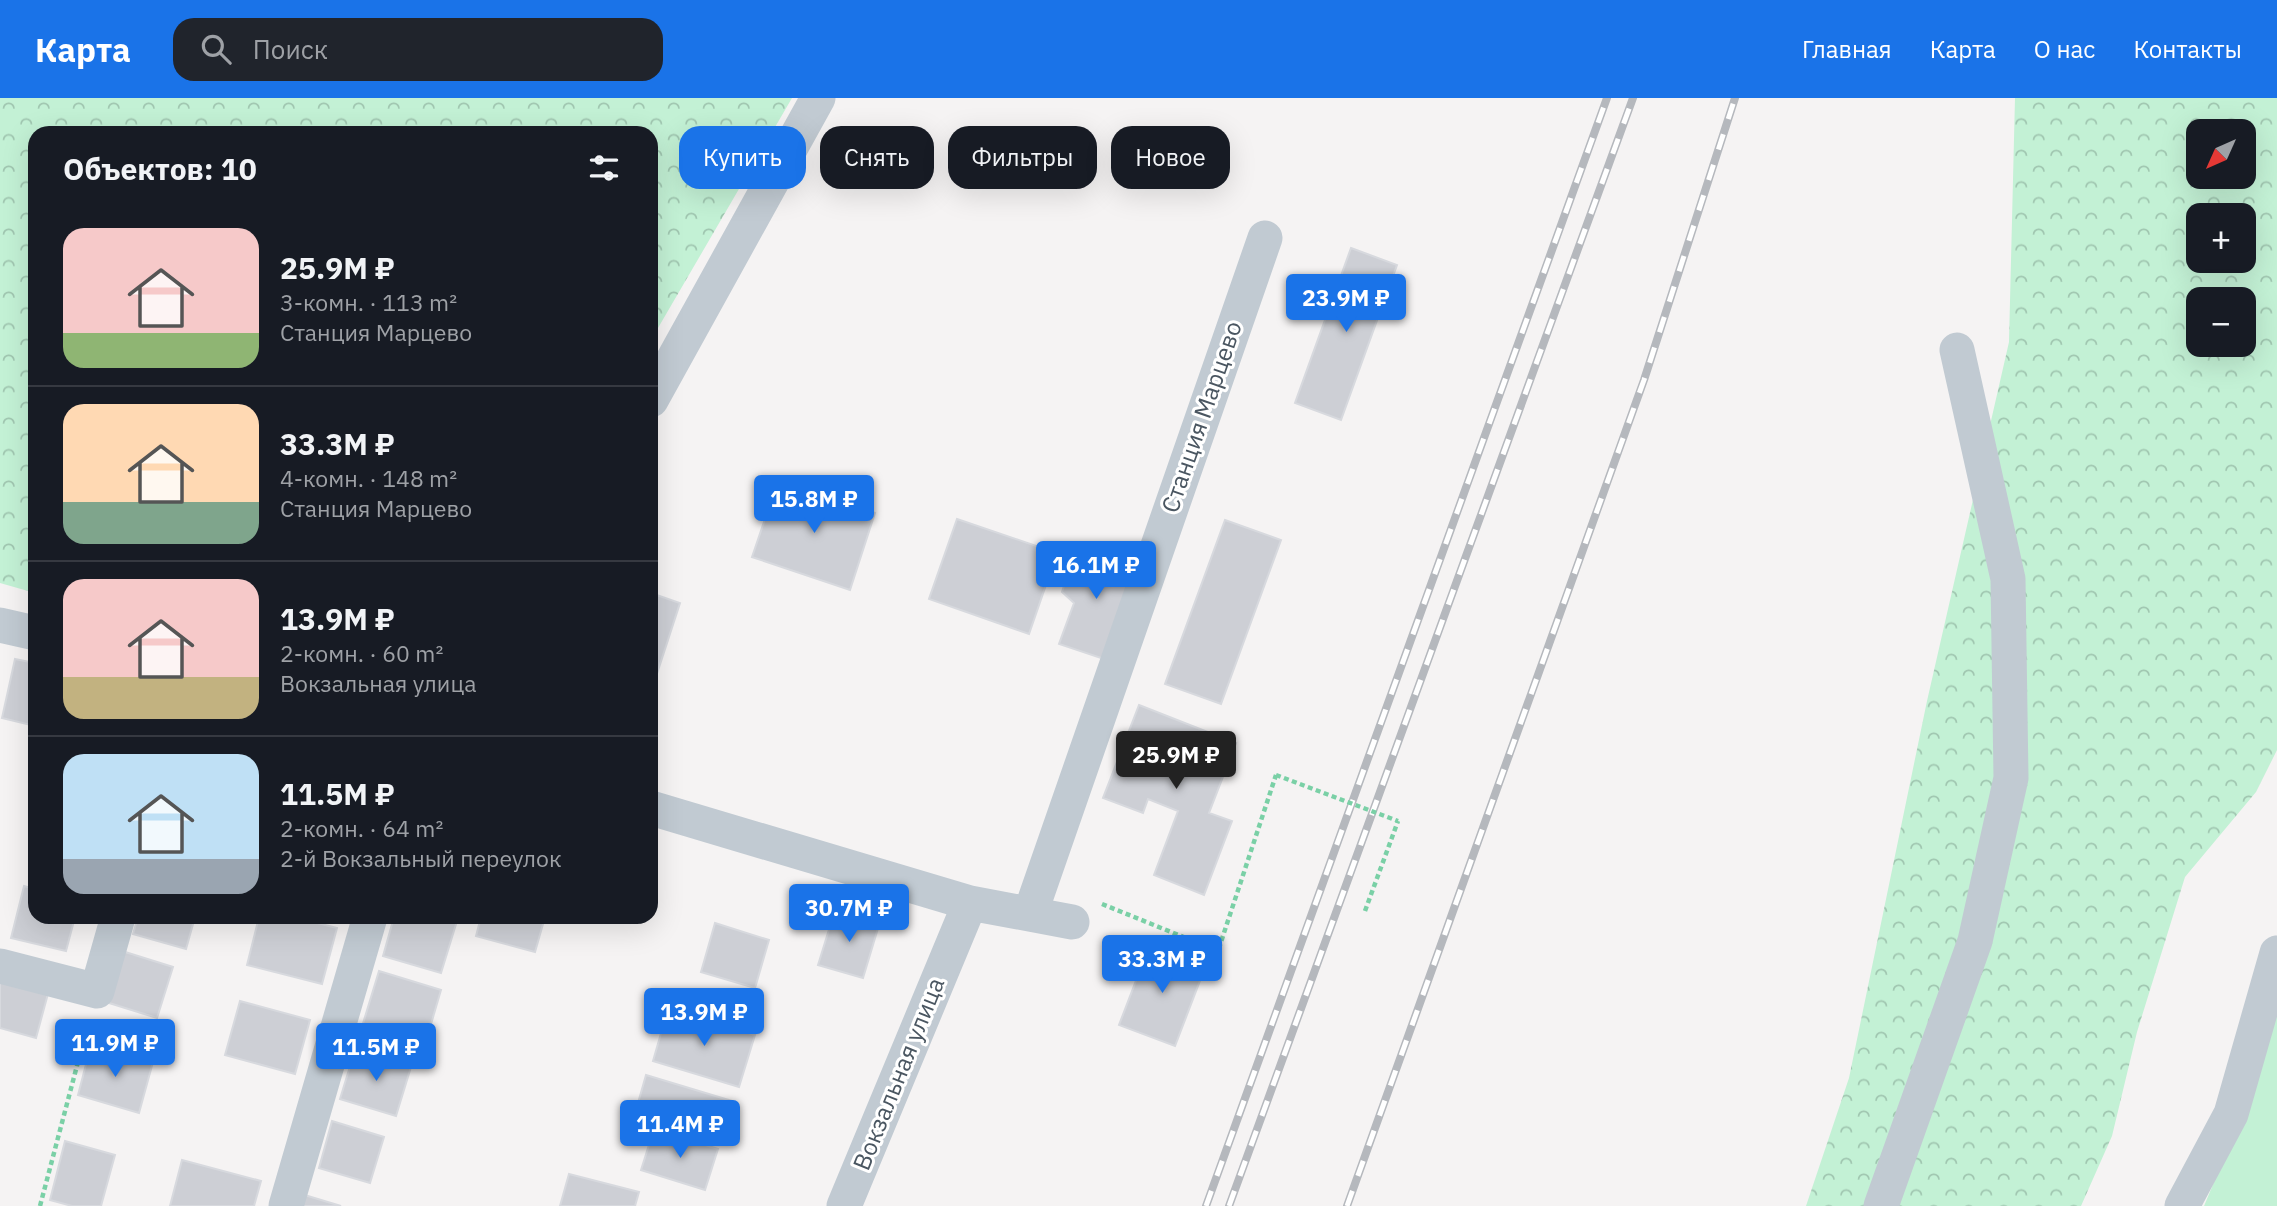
<!DOCTYPE html>
<html lang="ru">
<head>
<meta charset="utf-8">
<style>
  :root { --surface:#171b24; --page:#20242c; --text:#f1f3f6; --muted:#9ea1a6; --line:#363941; --accent:#1a73e8 }
  body { margin:0; font-family:"IBM Plex Sans",sans-serif; background:var(--page); color:var(--text); height:100vh; display:flex; flex-direction:column; font-size:26px; white-space:nowrap }
  * { box-sizing:border-box; margin:0 }
  p { font-size:23px; color:var(--muted) }
  .icon { flex:none; width:38px; height:38px; fill:none; stroke:currentColor; stroke-width:2; stroke-linecap:round; stroke-linejoin:round }
  .map { position:relative; flex:1; overflow:hidden }
  .drawer { position:absolute; left:28px; top:28px; width:630px; height:798px; display:flex; flex-direction:column; background:var(--surface); border-radius:21px; box-shadow:0 7px 28px #0002 }
  .drawer>* { flex:none }
  .banner { position:absolute; left:679px; top:28px; width:665px; height:63px; display:flex; gap:14px }
  .needle { width:46px; rotate:225deg }
  .buttons { position:absolute; left:2186px; top:21px; display:grid; gap:14px }
  .buttons a { display:grid; place-items:center; width:70px; height:70px; border-radius:14px; background:var(--surface); box-shadow:0 7px 28px #0002; font-size:35px }
  .price { position:absolute; translate:-50% -60px; padding:0 16px; border-radius:7px; background:var(--accent); color:#fff; font-size:23px; line-height:46px; filter:drop-shadow(0 2px 4px #0008) }
  .price::after { content:''; position:absolute; left:50%; top:42px; width:21px; height:16px; margin-left:-10px; background:inherit; clip-path:polygon(0 0,100% 0,50% 100%) }
  .price.on { background:#222; color:#fff }
  ul { padding:0; list-style:none }
  li { display:flex; align-items:center; gap:21px; height:175px; padding:0 35px }
  li+li { border-top:2px solid var(--line) }
  li span { display:grid; place-items:center; flex:none; width:196px; height:140px; border-radius:21px; color:#555 }
  li>.icon { margin-inline-start:auto }
  span .icon { width:84px; height:84px; fill:#fffc; stroke-width:1 }
  li b { font-size:30px }
  h2 { display:flex; justify-content:space-between; align-items:center; height:84px; padding:0 35px; font-size:30px }
  .tag { padding:0 24px; border-radius:21px; background:var(--surface); box-shadow:0 7px 28px #0002; font-size:24px; line-height:63px }
  .tag.on { background:var(--accent); color:#fff }
  header { display:flex; align-items:center; gap:42px; box-sizing:border-box; height:98px; padding:0 35px; background:var(--accent); color:#fff }
  header strong { font-size:33px }
  nav { display:flex; gap:38px; margin-inline-start:auto; font-size:24px }
  .search { width:490px; height:63px; background:var(--page); display:flex; align-items:center; gap:18px; box-sizing:border-box; padding:0 24px; border-radius:21px; color:var(--muted); font-size:26px }
  .map>svg:first-child { display:block }
  .forest { fill:url(#forest-crowns); fill-rule:evenodd }
  .garden { fill:#c3f1d5 }
  .building { fill:#cdcfd5; stroke:#d7d9de; stroke-width:2 }
  .lines { fill:none; stroke-linecap:round; stroke-linejoin:round }
  .path { stroke:#7ad0a6; stroke-width:4.5; stroke-dasharray:5 3.5; stroke-linecap:butt }
  .minor { stroke:#c1cad2; stroke-width:35 }
  .rail-casing { stroke:#b5b8bd; stroke-width:8 }
  .rail { stroke:#fff; stroke-width:5; stroke-dasharray:16; stroke-linecap:butt }
  .path-bridge { stroke:#7ad0a6; stroke-width:4.5; stroke-dasharray:5 3.5; stroke-linecap:butt }
  .labels { text-anchor:middle; stroke-width:6; stroke-linejoin:round; paint-order:stroke }
  .street-label { font-size:24px; fill:#4a5661; stroke:#fff }
</style>
</head>
<body>
<header>
<strong>Карта</strong>
<div class="search"><svg class="icon" aria-label="search" viewBox="0 0 24 24"><circle cx="10" cy="10" r="6"/><path d="M15 15l6 6"/></svg>Поиск</div>
<nav><a>Главная</a><a>Карта</a><a>О нас</a><a>Контакты</a></nav>
</header>
<div class="map">
<svg width="2277" height="1108" viewBox="0 0 2277 1108">
  <defs>
    <pattern id="forest-crowns" width="20" height="18" patternUnits="userSpaceOnUse" patternTransform="scale(1.75)"><rect width="20" height="18" fill="#c3f1d5"/><path d="M2 6a3 3 0 1 1 6 0M12 15a3 3 0 1 1 6 0" fill="none" stroke="#a0c6b0"/></pattern>
  </defs>
  <rect width="100%" height="100%" fill="#f5f3f3"/>
  <!-- forest -->
  <path class="forest" d="M 0,0 L 792,0 L 651,242 L 651,35 L 35,35 L 35,495 L 0,485 Z
    M 2015,0 L 2277,0 L 2277,652 L 2256,694 L 2185,779 L 2137,934 L 2112,1038 L 2081,1108 L 1806,1108 L 1849,980 L 1927,603 L 2009,244 ZM 2198,33 L 2244,33 L 2244,79 L 2198,79 ZM 2198,117 L 2244,117 L 2244,163 L 2198,163 ZM 2198,201 L 2244,201 L 2244,247 L 2198,247 Z"/>
  <!-- garden -->
  <path class="garden" d="M 2277,901 L 2277,1108 L 2204,1108 L 2259,977 Z"/>
  <!-- building -->
  <path class="building" d="M 1351,150 L 1397,167 L 1341,322 L 1295,305 Z
    M 778,383 L 875,415 L 850,492 L 752,459 Z
    M 957,421 L 1057,455 L 1029,536 L 929,501 Z
    M 1225,422 L 1281,442 L 1221,606 L 1165,586 Z
    M 1077,448 L 1138,468 L 1107,562 L 1059,546 L 1074,505 L 1062,494 Z
    M 651,495 L 680,505 L 652,591 L 651,591 Z
    M 15,561 L 35,565 L 35,628 L 2,620 Z
    M 1139,607 L 1236,645 L 1209,715 L 1232,723 L 1204,797 L 1154,777 L 1178,713 L 1148,701 L 1143,715 L 1103,700 Z
    M 24,788 L 35,791 L 35,819 L 75,819 L 66,853 L 11,840 Z
    M 835,812 L 879,827 L 863,880 L 818,867 Z
    M 138,819 L 195,819 L 186,851 L 133,836 Z
    M 259,819 L 294,819 L 337,830 L 322,886 L 247,867 Z
    M 394,819 L 443,819 L 457,823 L 441,875 L 383,858 Z
    M 481,819 L 545,819 L 535,854 L 476,838 Z
    M 715,825 L 769,842 L 755,890 L 701,874 Z
    M 1150,846 L 1206,867 L 1175,948 L 1119,927 Z
    M 122,853 L 173,869 L 157,920 L 106,904 Z
    M 379,873 L 441,892 L 424,950 L 361,932 Z
    M 0,878 L 49,892 L 36,940 L 0,930 Z
    M 240,903 L 310,922 L 295,976 L 225,957 Z
    M 668,911 L 755,937 L 739,989 L 653,963 Z
    M 91,947 L 153,964 L 139,1015 L 78,997 Z
    M 355,952 L 411,969 L 396,1018 L 340,1001 Z
    M 646,977 L 732,1003 L 720,1045 L 634,1019 Z
    M 332,1023 L 384,1039 L 370,1085 L 319,1070 Z
    M 654,1031 L 718,1051 L 705,1092 L 641,1072 Z
    M 65,1043 L 115,1057 L 101,1108 L 72,1108 L 50,1102 Z
    M 182,1062 L 261,1083 L 254,1108 L 170,1108 Z
    M 569,1076 L 639,1094 L 635,1108 L 560,1108 Z
    M 298,1095 L 341,1108 L 295,1108 Z"/>
  <g class="lines">
    <!-- path -->
    <path class="path" d="M 1102,806 L 1218,853 L 1276,677
      M 1365,813 L 1398,723
      M 40,1108 L 88,926"/>
    <!-- minor -->
    <path class="minor" d="M 651,302 L 818,0
      M 0,527 L 35,535
      M 651,710 L 970,805 L 1072,824
      M 1030,816 L 1265,140
      M 0,868 L 97,893 L 118,819
      M 286,1108 L 370,819
      M 844,1108 L 970,805
      M 1881,1108 L 1975,843 L 2011,680 L 2008,481 L 1957,252
      M 2182,1108 L 2231,1016 L 2277,855"/>
    <defs>
      <path id="rail" d="M 1206,1108 L 1607,0
        M 1229,1108 L 1633,0
        M 1347,1108 L 1644,282 L 1735,0"/>
    </defs>
    <!-- rail casing -->
    <use href="#rail" class="rail-casing"/>
    <!-- rail -->
    <use href="#rail" class="rail"/>
    <!-- path-bridge -->
    <path class="path-bridge" d="M 1276,677 L 1398,723"/>
  </g>
  <g class="labels">
    <!-- street labels -->
    <g class="street-label">
      <text transform="translate(1202 319) rotate(-71)" y="8">Станция Марцево</text>
      <text transform="translate(899 976) rotate(-68)" y="8">Вокзальная улица</text>
    </g>
  </g>
</svg>
<div class="buttons">
<a><svg class="needle" viewBox="-14 -14 28 28"><path d="M0-13l5 13h-10z" fill="#e53935"/><path d="M0 13l5-13h-10z" fill="#9ea1a6"/></svg></a>
<a>+</a>
<a>−</a>
</div>
<b class="price" style="left:1346px;top:236px">23.9M ₽</b>
<b class="price" style="left:814px;top:437px">15.8M ₽</b>
<b class="price" style="left:1096px;top:503px">16.1M ₽</b>
<b class="price on" style="left:1176px;top:693px">25.9M ₽</b>
<b class="price" style="left:849px;top:846px">30.7M ₽</b>
<b class="price" style="left:1162px;top:897px">33.3M ₽</b>
<b class="price" style="left:704px;top:950px">13.9M ₽</b>
<b class="price" style="left:115px;top:981px">11.9M ₽</b>
<b class="price" style="left:376px;top:985px">11.5M ₽</b>
<b class="price" style="left:680px;top:1062px">11.4M ₽</b>
<div class="banner">
<a class="tag on">Купить</a>
<a class="tag">Снять</a>
<a class="tag">Фильтры</a>
<a class="tag">Новое</a>
</div>
<section class="drawer">
<h2>Объектов: 10<svg class="icon" aria-label="filters" viewBox="0 0 24 24"><path d="M4 7h16M4 17h16"/><circle cx="9" cy="7" r="2"/><circle cx="15" cy="17" r="2"/></svg></h2>
<ul>
<li><span style="background:linear-gradient(#f6c9c9 75%,#8fb573 0)"><svg class="icon" aria-label="home" viewBox="0 0 24 24"><path d="M3 11l9-7 9 7M6 9v11h12V9"/></svg></span><div><b>25.9M ₽</b><p>3-комн. · 113 m²</p><p>Станция Марцево</p></div></li>
<li><span style="background:linear-gradient(#ffd9b3 70%,#7fa58c 0)"><svg class="icon" aria-label="home" viewBox="0 0 24 24"><path d="M3 11l9-7 9 7M6 9v11h12V9"/></svg></span><div><b>33.3M ₽</b><p>4-комн. · 148 m²</p><p>Станция Марцево</p></div></li>
<li><span style="background:linear-gradient(#f6c9c9 70%,#c2b280 0)"><svg class="icon" aria-label="home" viewBox="0 0 24 24"><path d="M3 11l9-7 9 7M6 9v11h12V9"/></svg></span><div><b>13.9M ₽</b><p>2-комн. · 60 m²</p><p>Вокзальная улица</p></div></li>
<li><span style="background:linear-gradient(#bfe0f5 75%,#9aa5b1 0)"><svg class="icon" aria-label="home" viewBox="0 0 24 24"><path d="M3 11l9-7 9 7M6 9v11h12V9"/></svg></span><div><b>11.5M ₽</b><p>2-комн. · 64 m²</p><p>2-й Вокзальный переулок</p></div></li>
</ul>
</section>
</div>
</body>
</html>
